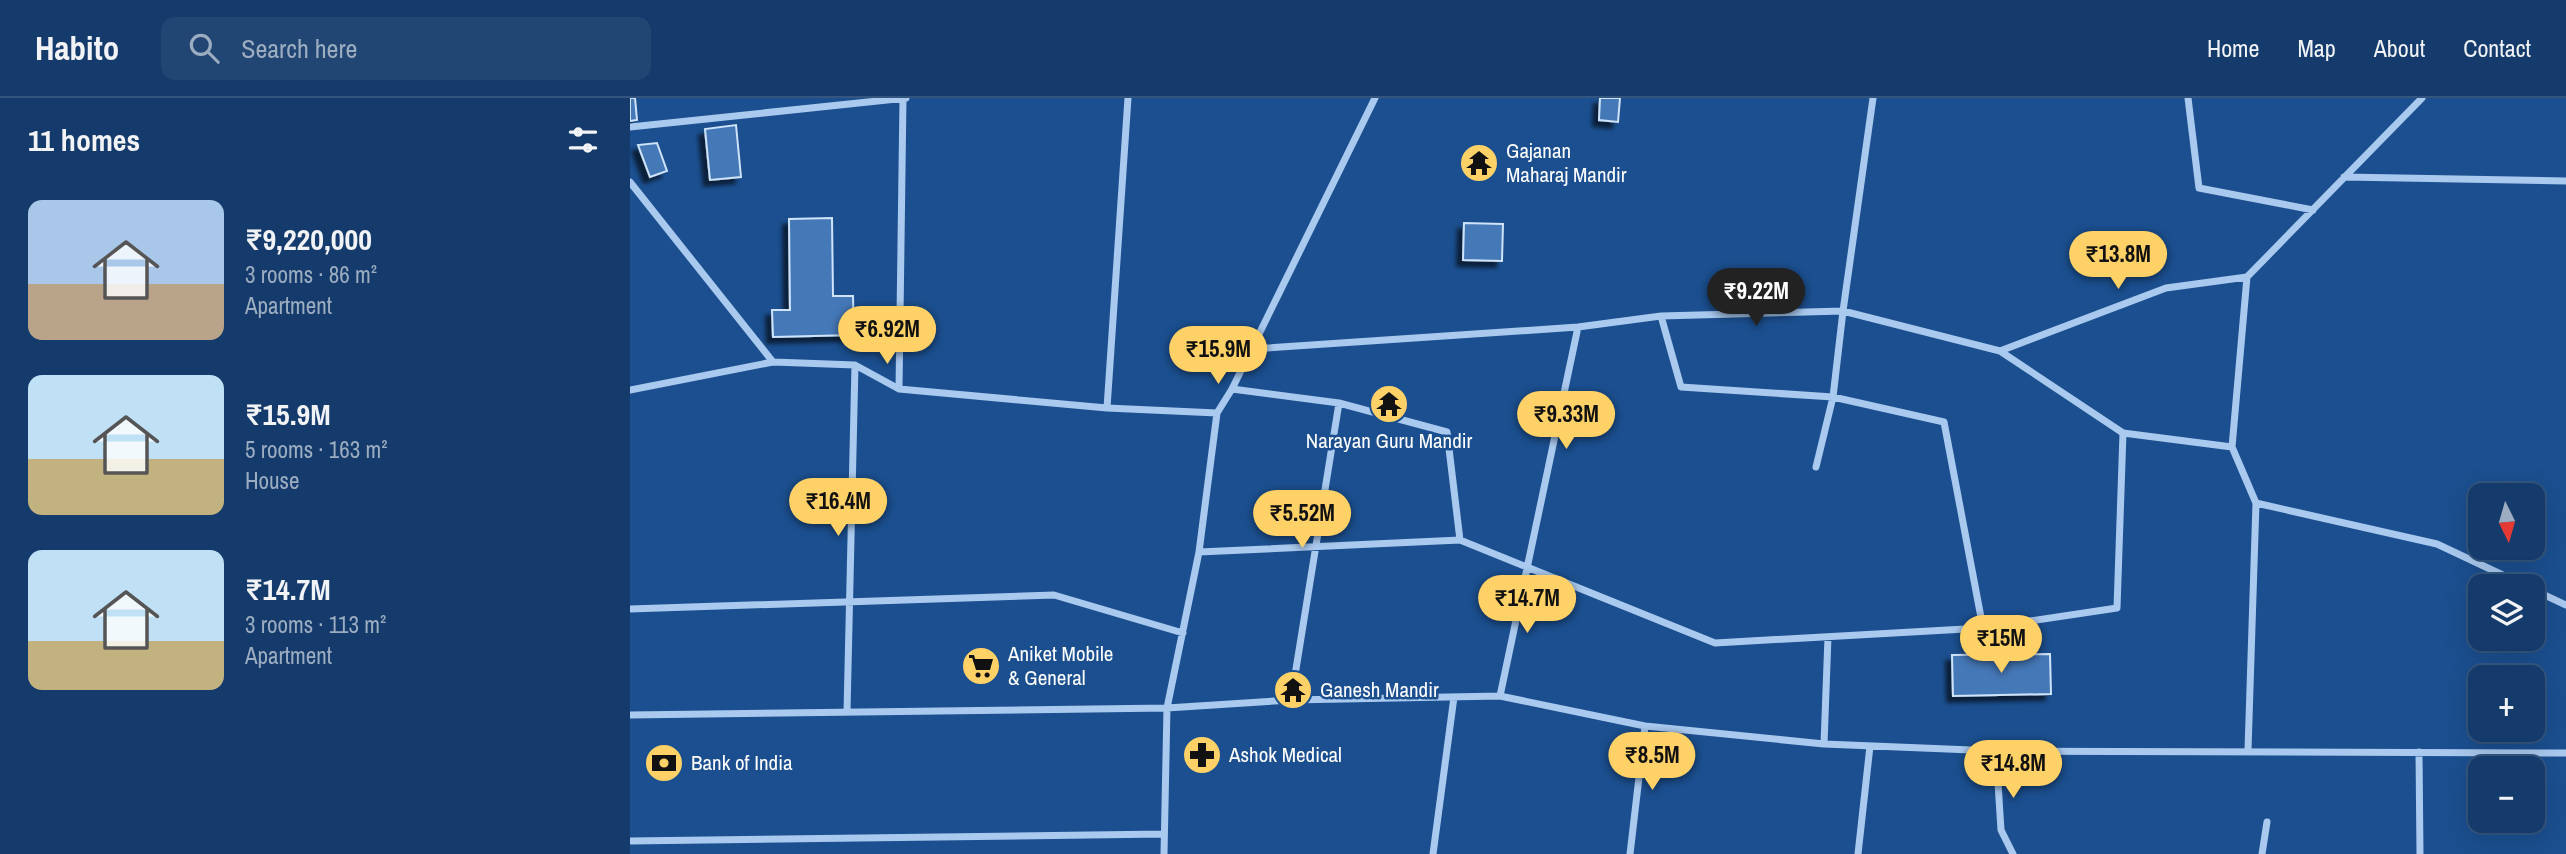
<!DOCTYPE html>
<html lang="en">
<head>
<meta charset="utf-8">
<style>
  :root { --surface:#143b6b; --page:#214673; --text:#f1f3f6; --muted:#9dadc1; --line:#33557e; --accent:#ffd166 }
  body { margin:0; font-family:"Archivo Narrow",sans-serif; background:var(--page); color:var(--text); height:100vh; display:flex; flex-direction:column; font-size:26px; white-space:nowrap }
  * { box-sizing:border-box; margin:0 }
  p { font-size:23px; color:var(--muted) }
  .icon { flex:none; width:38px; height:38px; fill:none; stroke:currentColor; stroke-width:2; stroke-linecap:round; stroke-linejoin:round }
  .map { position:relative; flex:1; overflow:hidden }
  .panel { display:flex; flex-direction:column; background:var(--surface); width:630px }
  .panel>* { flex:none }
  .needle { width:46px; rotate:175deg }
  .buttons { position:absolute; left:1838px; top:385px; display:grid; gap:14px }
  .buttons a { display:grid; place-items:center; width:77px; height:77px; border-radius:14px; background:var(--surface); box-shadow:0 7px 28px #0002,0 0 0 2px var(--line); font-size:35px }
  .price { position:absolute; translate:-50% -60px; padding:0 16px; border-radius:24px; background:var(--accent); color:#111; font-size:23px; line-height:46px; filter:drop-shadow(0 2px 4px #0008) }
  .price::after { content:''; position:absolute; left:50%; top:42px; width:21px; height:16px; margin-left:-10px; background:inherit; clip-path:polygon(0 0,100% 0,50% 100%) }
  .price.current { background:#222; color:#fff }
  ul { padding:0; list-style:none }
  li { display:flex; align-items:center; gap:21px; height:175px; padding:0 28px }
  li span { display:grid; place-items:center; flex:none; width:196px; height:140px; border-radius:14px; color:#555 }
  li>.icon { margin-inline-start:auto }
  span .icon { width:84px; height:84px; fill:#fffc; stroke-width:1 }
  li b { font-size:30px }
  h2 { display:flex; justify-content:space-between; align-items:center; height:84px; padding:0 28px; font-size:30px }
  header { display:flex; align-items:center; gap:42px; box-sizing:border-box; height:98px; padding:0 35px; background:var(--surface); border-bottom:2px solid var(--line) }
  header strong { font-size:33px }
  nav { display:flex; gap:38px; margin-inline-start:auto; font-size:24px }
  .search { width:490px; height:63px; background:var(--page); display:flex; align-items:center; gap:18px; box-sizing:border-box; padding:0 24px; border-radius:14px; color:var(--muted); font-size:26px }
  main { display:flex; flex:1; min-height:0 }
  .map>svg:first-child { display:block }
  .building { fill:#4478b7; stroke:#cfe3fa; stroke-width:2; filter:url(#shadow) }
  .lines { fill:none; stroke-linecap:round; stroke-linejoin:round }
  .street { stroke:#a9c9ee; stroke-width:7 }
  .labels { text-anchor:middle; stroke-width:5; stroke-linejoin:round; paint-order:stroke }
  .poi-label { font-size:21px; fill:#fff; stroke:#1b4f8f; text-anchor:start }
</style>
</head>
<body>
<header>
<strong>Habito</strong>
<div class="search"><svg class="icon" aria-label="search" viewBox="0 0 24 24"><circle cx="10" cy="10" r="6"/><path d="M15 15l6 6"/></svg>Search here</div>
<nav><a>Home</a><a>Map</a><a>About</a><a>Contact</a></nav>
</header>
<main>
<section class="panel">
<h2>11 homes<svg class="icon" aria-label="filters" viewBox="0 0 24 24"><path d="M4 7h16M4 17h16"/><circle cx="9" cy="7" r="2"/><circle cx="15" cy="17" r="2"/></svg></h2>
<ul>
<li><span style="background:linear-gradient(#a9c7e8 60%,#b9a48a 0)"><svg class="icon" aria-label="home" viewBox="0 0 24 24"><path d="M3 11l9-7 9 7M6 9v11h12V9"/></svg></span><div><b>₹9,220,000</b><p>3 rooms · 86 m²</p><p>Apartment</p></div></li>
<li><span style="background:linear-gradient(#bfe0f5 60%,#c2b280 0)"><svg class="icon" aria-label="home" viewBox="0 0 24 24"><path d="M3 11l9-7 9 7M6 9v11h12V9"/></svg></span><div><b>₹15.9M</b><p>5 rooms · 163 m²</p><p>House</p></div></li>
<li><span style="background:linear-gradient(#bfe0f5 65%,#c2b280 0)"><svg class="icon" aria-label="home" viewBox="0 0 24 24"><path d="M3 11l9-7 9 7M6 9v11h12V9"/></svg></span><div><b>₹14.7M</b><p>3 rooms · 113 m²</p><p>Apartment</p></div></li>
</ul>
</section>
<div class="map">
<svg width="1936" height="756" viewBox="0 0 1936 756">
  <defs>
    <filter id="shadow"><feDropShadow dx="-6" dy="6" stdDeviation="2" flood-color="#0009"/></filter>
  </defs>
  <rect width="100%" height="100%" fill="#1b4f8f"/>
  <!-- building -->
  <path class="building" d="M 0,0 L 5,0 L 7,22 L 0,23 Z
    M 970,0 L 990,0 L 988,24 L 969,22 Z
    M 106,27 L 111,79 L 80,82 L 75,31 Z
    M 27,45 L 37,73 L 20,79 L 8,47 Z
    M 202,120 L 203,198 L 223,198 L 224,237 L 143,239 L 142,212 L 160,212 L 159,121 Z
    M 834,125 L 873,126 L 872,163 L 833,162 Z
    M 1420,556 L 1421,596 L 1323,598 L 1322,557 Z"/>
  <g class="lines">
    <!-- street -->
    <path class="street" d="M 1558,0 L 1569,90 L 1683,112
      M 0,29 L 276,0
      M 1714,79 L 1936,83
      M 0,84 L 143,264 L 225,267 L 269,291 L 477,310 L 587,315
      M 1031,218 L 1051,289 L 1203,299 L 1314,324 L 1353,530
      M 622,251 L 948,229 L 1031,218 L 1213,213 L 1370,253 L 1493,335 L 1602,349
      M 1370,253 L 1536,190 L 1617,179
      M 269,291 L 273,0
      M 0,292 L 143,264
      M 477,310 L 498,0
      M 1186,369 L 1203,299 L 1213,213 L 1243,0
      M 1626,405 L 1602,349 L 1617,179 L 1792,0
      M 830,442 L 1085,545 L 1353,530 L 1487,510 L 1493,335
      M 569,454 L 830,442 L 817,334 L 709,305 L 602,291
      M 1902,491 L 1936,507
      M 0,511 L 424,497 L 553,535
      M 870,598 L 948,229
      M 661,602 L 709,305
      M 217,614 L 225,267
      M 0,617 L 537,610 L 661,602 L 870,598 L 1015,628 L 1194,646 L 1366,653 L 1936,655
      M 1194,646 L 1198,539
      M 1618,652 L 1626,405 L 1807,446 L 1896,488
      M 1366,653 L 1371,732 L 1383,756
      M 1789,654 L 1790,756
      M 0,743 L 534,736
      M 534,756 L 537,610 L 569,454 L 587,315 L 602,291 L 745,0
      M 803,756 L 824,599
      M 1000,756 L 1015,628
      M 1228,756 L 1240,648
      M 1632,756 L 1637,724"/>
  </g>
  <!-- icons -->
  <defs>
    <symbol id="temple-disc" viewBox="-11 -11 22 22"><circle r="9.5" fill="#ffd166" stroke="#1b4f8f"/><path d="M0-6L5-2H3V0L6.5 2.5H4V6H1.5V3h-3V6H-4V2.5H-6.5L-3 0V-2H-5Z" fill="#111"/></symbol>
    <symbol id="supermarket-disc" viewBox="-11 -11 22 22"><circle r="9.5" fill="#ffd166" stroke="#1b4f8f"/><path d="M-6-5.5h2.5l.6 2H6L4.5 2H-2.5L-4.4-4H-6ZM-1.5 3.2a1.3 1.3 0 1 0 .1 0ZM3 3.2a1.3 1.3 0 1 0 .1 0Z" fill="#111"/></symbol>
    <symbol id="pharmacy-disc" viewBox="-11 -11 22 22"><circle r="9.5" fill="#ffd166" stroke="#1b4f8f"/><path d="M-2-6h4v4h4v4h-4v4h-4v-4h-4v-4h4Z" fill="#111"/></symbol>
    <symbol id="bank-disc" viewBox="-11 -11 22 22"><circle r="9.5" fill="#ffd166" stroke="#1b4f8f"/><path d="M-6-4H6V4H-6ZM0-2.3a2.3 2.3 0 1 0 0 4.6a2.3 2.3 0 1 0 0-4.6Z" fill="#111"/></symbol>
  </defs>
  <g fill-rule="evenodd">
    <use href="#temple-disc" x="827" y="43" width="44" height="44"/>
    <use href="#temple-disc" x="737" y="284" width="44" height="44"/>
    <use href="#supermarket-disc" x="329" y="546" width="44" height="44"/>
    <use href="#temple-disc" x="641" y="570" width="44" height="44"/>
    <use href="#pharmacy-disc" x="550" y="635" width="44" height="44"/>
    <use href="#bank-disc" x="12" y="643" width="44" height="44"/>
  </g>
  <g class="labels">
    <!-- poi labels -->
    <g class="poi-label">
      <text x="876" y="60">Gajanan<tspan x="876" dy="24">Maharaj Mandir</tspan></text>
      <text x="759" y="350" text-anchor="middle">Narayan Guru Mandir</text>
      <text x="378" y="563">Aniket Mobile<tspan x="378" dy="24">&amp; General</tspan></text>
      <text x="690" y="599">Ganesh Mandir</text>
      <text x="599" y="664">Ashok Medical</text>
      <text x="61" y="672">Bank of India</text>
    </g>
  </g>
</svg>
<div class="buttons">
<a><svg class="needle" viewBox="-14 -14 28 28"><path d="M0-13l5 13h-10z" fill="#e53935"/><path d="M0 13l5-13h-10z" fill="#9dadc1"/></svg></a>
<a><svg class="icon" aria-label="layers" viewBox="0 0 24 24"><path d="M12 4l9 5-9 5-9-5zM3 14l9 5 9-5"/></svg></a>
<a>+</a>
<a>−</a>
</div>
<b class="price" style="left:1488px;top:193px">₹13.8M</b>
<b class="price current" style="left:1126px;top:230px">₹9.22M</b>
<b class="price" style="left:257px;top:268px">₹6.92M</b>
<b class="price" style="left:588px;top:288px">₹15.9M</b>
<b class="price" style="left:936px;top:353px">₹9.33M</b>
<b class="price" style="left:208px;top:440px">₹16.4M</b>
<b class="price" style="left:672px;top:452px">₹5.52M</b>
<b class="price" style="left:897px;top:537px">₹14.7M</b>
<b class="price" style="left:1371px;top:577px">₹15M</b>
<b class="price" style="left:1022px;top:694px">₹8.5M</b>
<b class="price" style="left:1383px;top:702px">₹14.8M</b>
</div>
</main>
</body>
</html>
